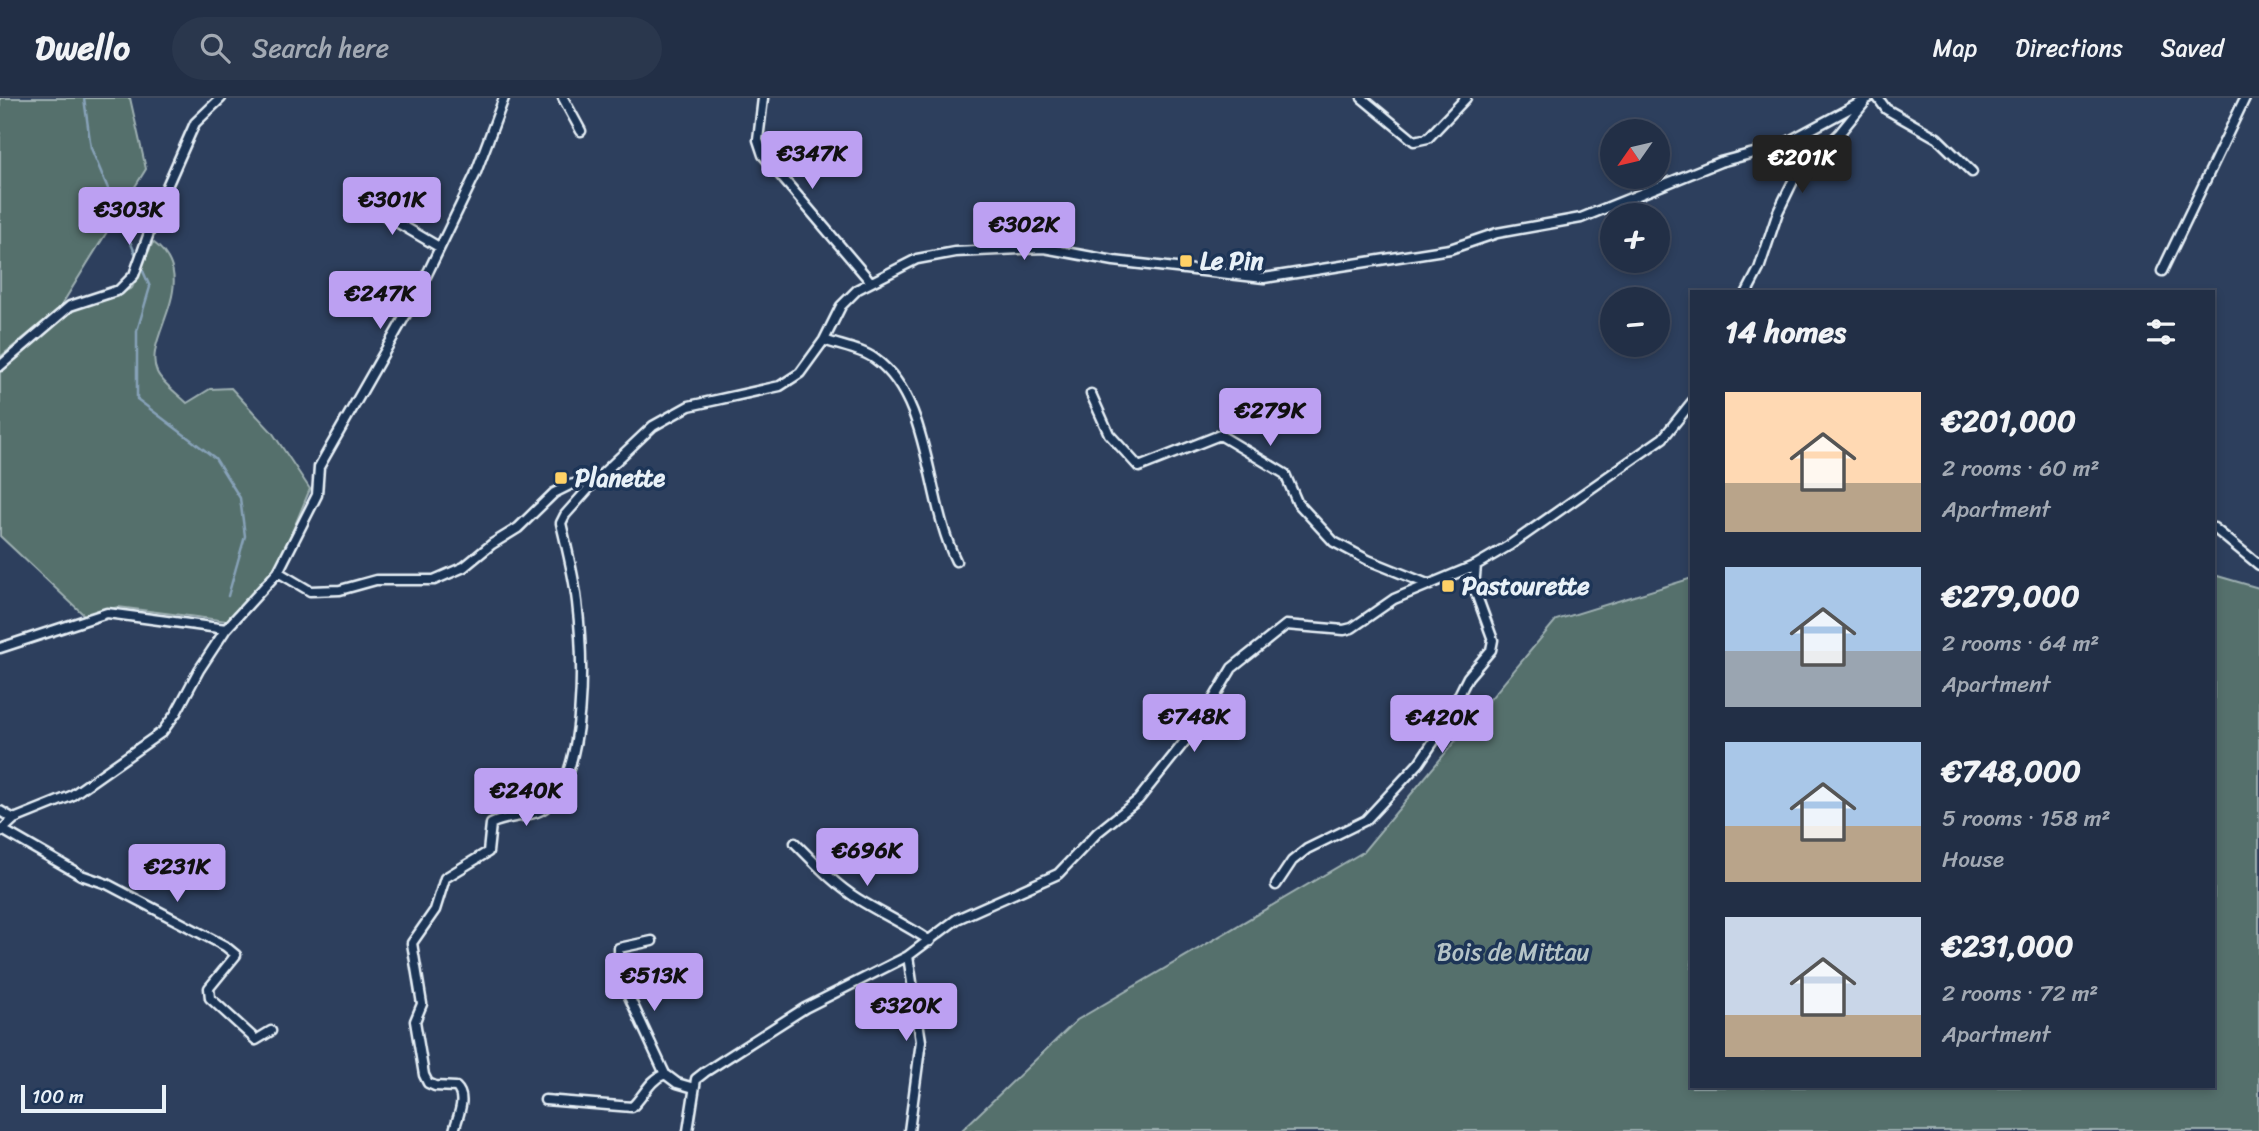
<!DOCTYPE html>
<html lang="en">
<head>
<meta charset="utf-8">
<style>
  :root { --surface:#222f46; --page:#2a374d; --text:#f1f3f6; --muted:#a2a9b3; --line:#3f4a5f; --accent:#bca0f2 }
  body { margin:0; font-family:Sriracha,sans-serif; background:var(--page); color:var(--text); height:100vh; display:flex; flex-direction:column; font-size:26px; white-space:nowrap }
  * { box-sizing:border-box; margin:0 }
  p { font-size:23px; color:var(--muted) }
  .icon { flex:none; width:38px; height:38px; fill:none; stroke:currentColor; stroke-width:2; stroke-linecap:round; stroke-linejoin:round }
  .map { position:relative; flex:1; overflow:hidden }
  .panel { position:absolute; left:1690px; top:192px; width:525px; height:798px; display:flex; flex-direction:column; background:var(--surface); border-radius:0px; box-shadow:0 4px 10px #0003,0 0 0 2px var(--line) }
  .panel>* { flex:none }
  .needle { width:46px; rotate:236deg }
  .controls { position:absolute; left:1600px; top:21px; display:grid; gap:14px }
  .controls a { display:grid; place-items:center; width:70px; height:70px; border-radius:50%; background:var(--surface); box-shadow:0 4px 10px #0003,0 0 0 2px var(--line); font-size:35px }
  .scale { position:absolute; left:21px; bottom:18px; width:145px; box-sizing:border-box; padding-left:7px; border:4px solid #e8f1f8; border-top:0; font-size:19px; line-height:24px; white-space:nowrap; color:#e8f1f8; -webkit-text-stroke:5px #1d3557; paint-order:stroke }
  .price { position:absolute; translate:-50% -60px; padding:0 16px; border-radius:7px; background:var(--accent); color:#111; font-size:23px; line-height:46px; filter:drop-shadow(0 2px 4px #0008) }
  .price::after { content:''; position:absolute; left:50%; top:42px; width:21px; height:16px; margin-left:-10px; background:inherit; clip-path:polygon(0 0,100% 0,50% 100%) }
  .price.active { background:#222; color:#fff }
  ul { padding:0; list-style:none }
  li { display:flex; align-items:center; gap:21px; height:175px; padding:0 35px }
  li span { display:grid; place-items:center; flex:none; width:196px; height:140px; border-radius:0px; color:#555 }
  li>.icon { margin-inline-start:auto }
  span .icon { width:84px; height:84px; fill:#fffc; stroke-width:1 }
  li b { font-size:30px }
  h2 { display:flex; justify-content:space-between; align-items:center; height:84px; padding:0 35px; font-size:30px }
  header { display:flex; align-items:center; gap:42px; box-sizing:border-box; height:98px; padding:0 35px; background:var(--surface); border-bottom:2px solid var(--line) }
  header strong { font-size:33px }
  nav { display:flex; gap:38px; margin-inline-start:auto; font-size:24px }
  .search { width:490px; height:63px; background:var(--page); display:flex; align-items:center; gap:18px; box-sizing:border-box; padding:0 24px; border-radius:38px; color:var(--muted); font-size:26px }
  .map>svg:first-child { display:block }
  .green { fill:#556f6c; stroke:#9eb0b2; stroke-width:2 }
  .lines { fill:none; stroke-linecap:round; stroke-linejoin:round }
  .stream { stroke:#87a2b8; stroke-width:2.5 }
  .street-casing { stroke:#e8f1f8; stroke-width:13 }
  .street { stroke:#1d3557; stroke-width:8 }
  .poi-dot { fill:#ffd166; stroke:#1d3557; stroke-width:2.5 }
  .labels { text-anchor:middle; stroke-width:7; stroke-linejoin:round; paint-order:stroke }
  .poi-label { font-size:24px; font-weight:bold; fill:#e8f1f8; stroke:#1d3557; text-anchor:start }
  .park-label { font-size:24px; fill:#b5c4c7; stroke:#1d3557 }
</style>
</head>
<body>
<header>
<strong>Dwello</strong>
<div class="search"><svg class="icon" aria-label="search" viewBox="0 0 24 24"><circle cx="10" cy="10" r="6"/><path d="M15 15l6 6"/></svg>Search here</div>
<nav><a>Map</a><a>Directions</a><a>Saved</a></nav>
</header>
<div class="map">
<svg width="2259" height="1033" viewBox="0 0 2259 1033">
  <rect width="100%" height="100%" fill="#2d3f5d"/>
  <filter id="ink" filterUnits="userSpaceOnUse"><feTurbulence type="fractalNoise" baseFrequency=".0143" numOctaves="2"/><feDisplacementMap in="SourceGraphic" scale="14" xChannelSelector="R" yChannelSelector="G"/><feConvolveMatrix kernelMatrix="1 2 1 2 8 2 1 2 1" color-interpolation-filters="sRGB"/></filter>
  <g filter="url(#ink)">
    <!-- green -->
    <path class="green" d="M 0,0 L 130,0 L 146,71 L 59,211 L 0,259 Z
      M 153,144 C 205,183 141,240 157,274 C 162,285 178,296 187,305 L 210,291 L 231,290 L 272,334 L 310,391 L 283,456 L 271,474 L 227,523 L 118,509 L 85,518 L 0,438 L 0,272 L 78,209 L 108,201 L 132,190 Z
      M 2214,477 L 2259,490 L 2259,1033 L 961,1033 L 1077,922 L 1363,754 L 1556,522 L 1692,480 L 1692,989 L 2214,989 Z"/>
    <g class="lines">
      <!-- stream -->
      <path class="stream" d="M 84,0 L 91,50 L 135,155
        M 143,173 L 150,189 L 137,233 L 137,301 L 215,360 L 240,400 L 245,438 L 228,498"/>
      <defs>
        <path id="street" d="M 563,0 L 581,33
          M 763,0 L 758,42 L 763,57 L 870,183
          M 1362,0 L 1414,43 L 1428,40 L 1466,0
          M 1878,0 L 1886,11 L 1937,40 L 1972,74
          M 357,101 L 439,149
          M 2162,173 L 2245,0
          M 1747,194 L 1759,171 L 1778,114 L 1796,77 L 1839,36 L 1865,4
          M 824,242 C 839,248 862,251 875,261 C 932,302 925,401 956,463
          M 0,268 L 70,208 L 119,192 L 134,177 L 160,104 L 195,25 L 221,0
          M 1091,296 L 1109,336 L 1139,369 L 1220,337 L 1285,376 L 1297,404 L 1334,444 L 1368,462 L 1430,487
          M 2214,430 L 2259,467
          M 278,474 L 310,493 L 340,492 L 376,482 L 434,482 L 464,469 L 492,446 L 518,430 L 554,395 L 570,387 L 598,380 L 653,328 L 689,308 L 780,288 L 800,275 L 824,242 L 841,208 L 858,191 L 917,161 L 955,154 L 1044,150 L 1114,163 L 1264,180 L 1450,151 L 1497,135 L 1581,120 L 1720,64 L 1780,48 L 1869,0
          M 0,550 L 107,515 L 226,531
          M 0,713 L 14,721
          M 1,731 L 81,777 L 107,786 L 225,848 L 236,857 L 209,890 L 210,900 L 256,942 L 271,933
          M 0,734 L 14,721 L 71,698 L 162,634 L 176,615 L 199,572 L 226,531 L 278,474 L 317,397 L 319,369 L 417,197 L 475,77 L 504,0
          M 795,745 C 815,765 834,786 858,801 C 882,816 905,826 930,843
          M 1276,787 L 1292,763 L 1307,751 L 1366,722 L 1419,665 L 1442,631 L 1468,579 L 1491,552 L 1493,542 L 1474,490 L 1476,467
          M 652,843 L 619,850 L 619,877 L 665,976 L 677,985 L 694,990
          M 908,858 L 921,943 L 909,1033
          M 545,1002 L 632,1009 C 644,998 649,982 665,976
          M 454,1033 C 457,1019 468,1000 456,989 L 435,988 L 428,985 L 424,977 L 415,923 L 422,906 L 412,845 L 435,812 L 445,780 L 488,754 L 491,726 C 507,717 532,720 546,709 C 588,674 583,555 577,504 C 574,478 567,451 561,425 L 565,417 L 598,380
          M 688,1033 L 696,981 L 705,974 L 805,910 L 908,858 L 957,821 L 1058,776 L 1098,734 L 1138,702 L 1198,627 L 1232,570 L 1286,527 L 1344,532 L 1352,530 L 1394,501 L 1476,467 L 1510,447 L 1663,340 L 1692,304"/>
      </defs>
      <!-- street casing -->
      <use href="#street" class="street-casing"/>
      <!-- street -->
      <use href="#street" class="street"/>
    </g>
  </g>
  <!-- markers -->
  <g class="poi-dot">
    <rect x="1179" y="156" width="14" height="14" rx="3.5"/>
    <rect x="554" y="373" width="14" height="14" rx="3.5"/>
    <rect x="1441" y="481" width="14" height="14" rx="3.5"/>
  </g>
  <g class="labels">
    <!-- poi labels -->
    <g class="poi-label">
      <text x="1200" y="171">Le Pin</text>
      <text x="575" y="388">Planette</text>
      <text x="1462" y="496">Pastourette</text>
    </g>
    <!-- park labels -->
    <g class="park-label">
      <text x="1513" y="862">Bois de Mittau</text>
    </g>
  </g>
</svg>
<div class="controls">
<a><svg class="needle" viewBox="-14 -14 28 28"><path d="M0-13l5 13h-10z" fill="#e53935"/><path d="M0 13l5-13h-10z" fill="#a2a9b3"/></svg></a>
<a>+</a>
<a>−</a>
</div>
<div class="scale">100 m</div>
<b class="price" style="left:812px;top:93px">€347K</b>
<b class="price active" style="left:1802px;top:97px">€201K</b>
<b class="price" style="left:392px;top:139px">€301K</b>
<b class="price" style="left:129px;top:149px">€303K</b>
<b class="price" style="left:1024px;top:164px">€302K</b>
<b class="price" style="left:380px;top:233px">€247K</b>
<b class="price" style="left:1270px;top:350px">€279K</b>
<b class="price" style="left:1194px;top:656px">€748K</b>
<b class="price" style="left:1442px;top:657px">€420K</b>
<b class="price" style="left:526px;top:730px">€240K</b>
<b class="price" style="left:867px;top:790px">€696K</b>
<b class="price" style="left:177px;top:806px">€231K</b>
<b class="price" style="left:654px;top:915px">€513K</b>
<b class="price" style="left:906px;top:945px">€320K</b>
<section class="panel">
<h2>14 homes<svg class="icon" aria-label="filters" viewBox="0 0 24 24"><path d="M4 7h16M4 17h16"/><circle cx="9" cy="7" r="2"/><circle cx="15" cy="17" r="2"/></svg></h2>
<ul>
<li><span style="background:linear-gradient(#ffd9b3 65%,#b9a48a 0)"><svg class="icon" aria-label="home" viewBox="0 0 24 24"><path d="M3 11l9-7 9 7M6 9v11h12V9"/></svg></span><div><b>€201,000</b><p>2 rooms · 60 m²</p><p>Apartment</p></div></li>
<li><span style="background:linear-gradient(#a9c7e8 60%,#9aa5b1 0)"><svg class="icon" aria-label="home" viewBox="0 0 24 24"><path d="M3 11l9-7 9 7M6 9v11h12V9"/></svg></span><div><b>€279,000</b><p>2 rooms · 64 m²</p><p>Apartment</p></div></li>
<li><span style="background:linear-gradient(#a9c7e8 60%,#b9a48a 0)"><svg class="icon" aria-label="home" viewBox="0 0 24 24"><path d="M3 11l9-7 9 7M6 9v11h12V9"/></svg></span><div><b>€748,000</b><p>5 rooms · 158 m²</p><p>House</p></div></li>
<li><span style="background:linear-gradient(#c9d6e8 70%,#b9a48a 0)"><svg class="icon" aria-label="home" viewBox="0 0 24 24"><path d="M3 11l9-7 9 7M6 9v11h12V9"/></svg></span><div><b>€231,000</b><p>2 rooms · 72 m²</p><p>Apartment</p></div></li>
</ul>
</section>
</div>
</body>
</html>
